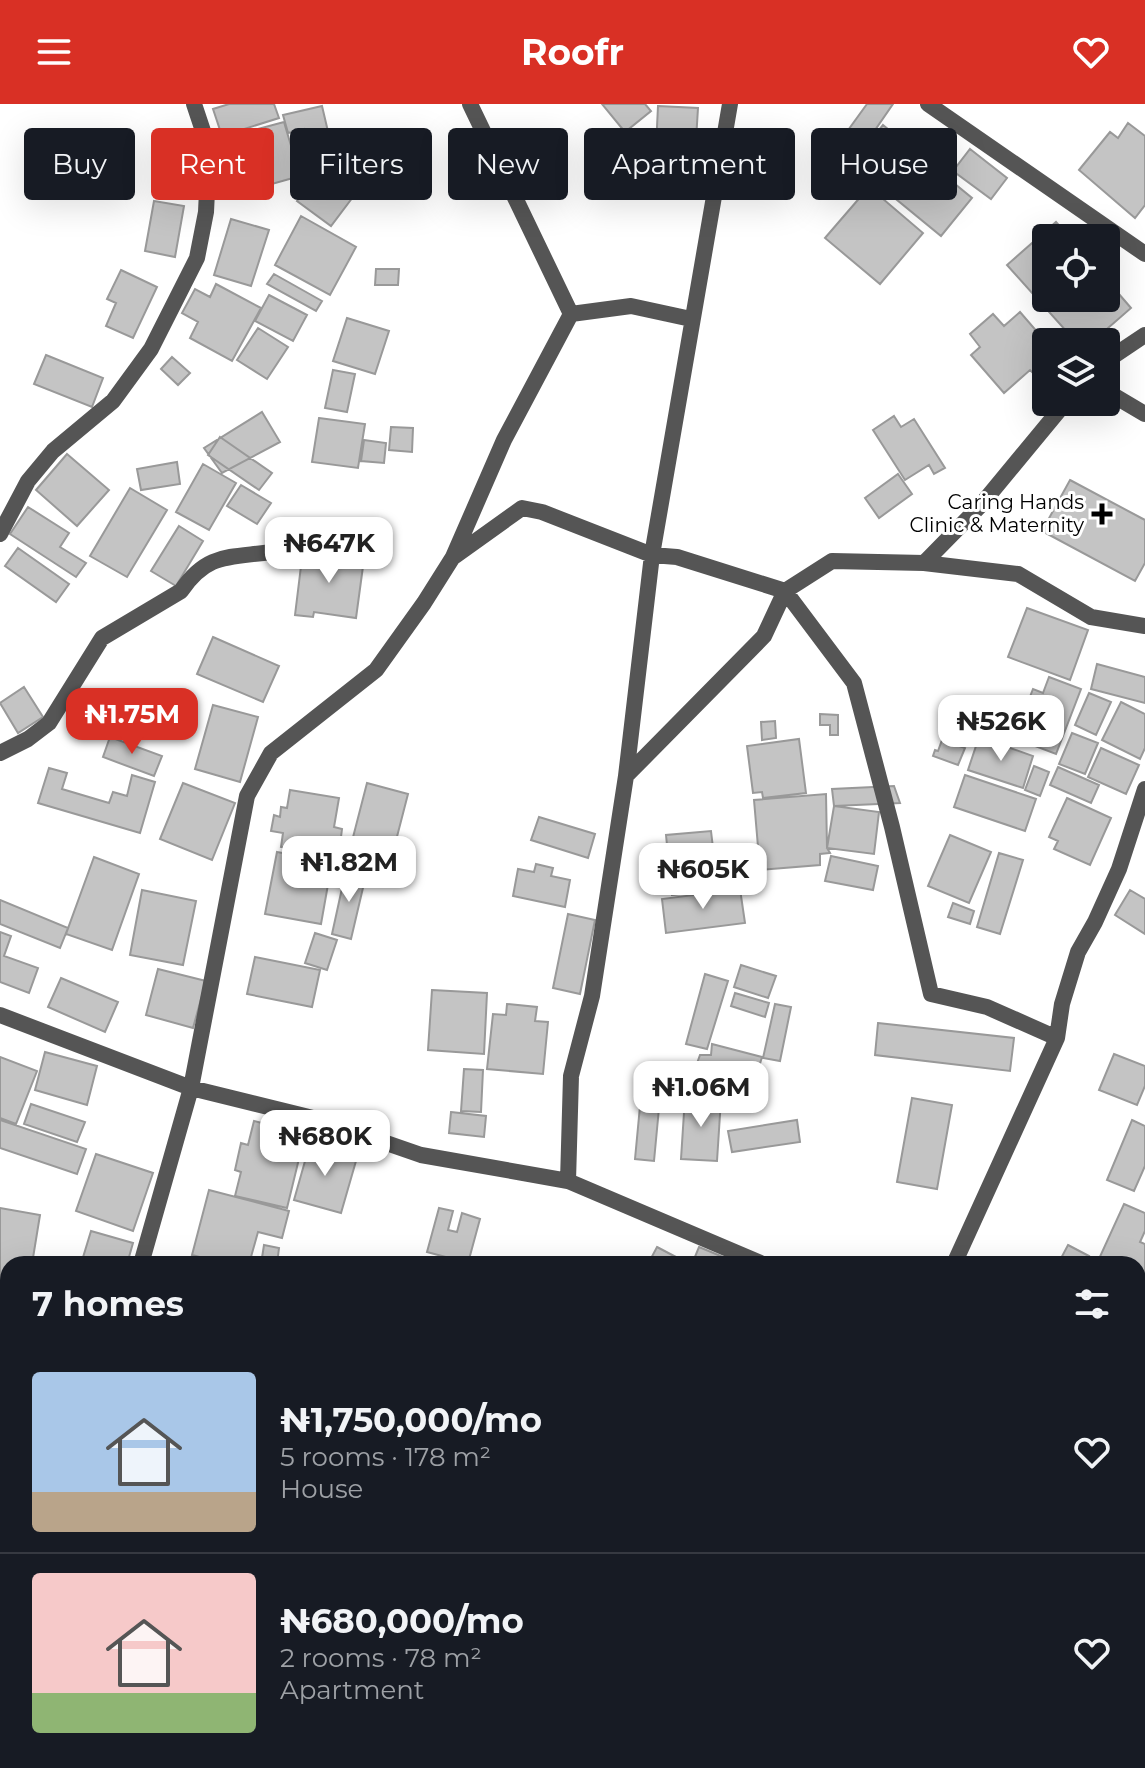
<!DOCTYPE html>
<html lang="en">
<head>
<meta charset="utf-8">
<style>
  :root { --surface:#171b24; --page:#242831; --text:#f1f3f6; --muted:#9ea1a6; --line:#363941; --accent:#d93025 }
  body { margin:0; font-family:Montserrat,sans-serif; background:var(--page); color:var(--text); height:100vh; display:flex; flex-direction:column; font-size:30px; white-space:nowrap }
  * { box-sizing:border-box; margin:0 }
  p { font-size:26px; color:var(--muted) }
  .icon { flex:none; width:44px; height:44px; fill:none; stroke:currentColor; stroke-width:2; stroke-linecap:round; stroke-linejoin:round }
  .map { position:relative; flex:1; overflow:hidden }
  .drawer { position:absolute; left:0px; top:1152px; width:1146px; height:512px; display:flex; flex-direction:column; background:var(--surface); border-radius:24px 24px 0 0; box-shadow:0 8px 32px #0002 }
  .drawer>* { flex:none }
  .guide { position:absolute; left:24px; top:24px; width:1098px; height:72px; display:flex; gap:16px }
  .fabs { position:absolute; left:1032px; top:120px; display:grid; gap:16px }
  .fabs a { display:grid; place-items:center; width:88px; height:88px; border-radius:8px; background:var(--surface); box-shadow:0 8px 32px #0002; font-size:40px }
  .price { position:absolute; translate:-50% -68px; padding:0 18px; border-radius:16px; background:#fff; color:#222; font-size:26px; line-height:52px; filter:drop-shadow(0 2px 4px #0008) }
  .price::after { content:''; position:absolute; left:50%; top:48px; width:24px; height:18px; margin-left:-12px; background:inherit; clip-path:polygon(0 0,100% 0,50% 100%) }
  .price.on { background:var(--accent); color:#fff }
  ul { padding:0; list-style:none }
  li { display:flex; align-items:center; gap:24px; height:200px; padding:0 32px }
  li+li { border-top:2px solid var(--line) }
  li span { display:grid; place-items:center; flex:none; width:224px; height:160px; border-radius:8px; color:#555 }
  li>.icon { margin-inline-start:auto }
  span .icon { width:96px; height:96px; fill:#fffc; stroke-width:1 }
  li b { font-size:34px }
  h2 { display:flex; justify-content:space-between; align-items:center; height:96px; padding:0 32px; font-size:34px }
  .tag { padding:0 28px; border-radius:8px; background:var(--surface); box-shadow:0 8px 32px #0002; font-size:28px; line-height:72px }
  .tag.on { background:var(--accent); color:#fff }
  header { display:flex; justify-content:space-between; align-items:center; height:104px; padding:0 32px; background:var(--accent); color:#fff; font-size:36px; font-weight:700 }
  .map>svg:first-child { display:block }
  .building { fill:#c4c4c4; stroke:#999; stroke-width:2 }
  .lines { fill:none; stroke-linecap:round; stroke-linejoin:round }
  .minor { stroke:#555; stroke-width:16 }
  .poi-dot { fill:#000; stroke:#fff; stroke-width:3 }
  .labels { text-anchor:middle; stroke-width:6; stroke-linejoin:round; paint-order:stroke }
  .poi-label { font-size:20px; fill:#000; stroke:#fff; text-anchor:end }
</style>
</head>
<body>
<header><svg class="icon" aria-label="menu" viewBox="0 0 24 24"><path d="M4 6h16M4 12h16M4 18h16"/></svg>Roofr<svg class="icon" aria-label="heart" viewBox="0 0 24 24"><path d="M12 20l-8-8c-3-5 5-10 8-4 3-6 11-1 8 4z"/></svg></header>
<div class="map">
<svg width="1145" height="1664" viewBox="0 0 1145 1664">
  <rect width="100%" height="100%" fill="#fff"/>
  <!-- building -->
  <path class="building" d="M 229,0 L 274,0 L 279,14 L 222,32 L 213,5 Z
    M 602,0 L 645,0 L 651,7 L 625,28 Z
    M 867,0 L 893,0 L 864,42 L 846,29 Z
    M 322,2 L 330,36 L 308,41 L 304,25 L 288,29 L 283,11 Z
    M 658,2 L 698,4 L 694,68 L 655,65 Z
    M 284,18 L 300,72 L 233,91 L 219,43 L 245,35 L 243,29 Z
    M 1128,19 L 1145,32 L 1145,101 L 1135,114 L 1079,66 L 1110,28 L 1118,34 Z
    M 883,21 L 972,94 L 941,132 L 852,59 Z
    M 970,45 L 1007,74 L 991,95 L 953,67 Z
    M 332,52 L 365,77 L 331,122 L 297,97 Z
    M 869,83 L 923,129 L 880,180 L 825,134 Z
    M 154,97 L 184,102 L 175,153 L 145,147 Z
    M 301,112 L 356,143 L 330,191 L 275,161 Z
    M 231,115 L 269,126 L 251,182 L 214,171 Z
    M 1056,118 L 1070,134 L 1046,134 L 1046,194 L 1106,194 L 1106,175 L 1131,204 L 1092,238 L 1076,238 L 1007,161 Z
    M 376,165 L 399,165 L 398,181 L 375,181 Z
    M 121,166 L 157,183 L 133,234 L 106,222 L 116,199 L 107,195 Z
    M 274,170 L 322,197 L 316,207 L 267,180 Z
    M 216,180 L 261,204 L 232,257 L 190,234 L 198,218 L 182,209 L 195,185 L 210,193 Z
    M 269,191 L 307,211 L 293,237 L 255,217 Z
    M 1020,208 L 1046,238 L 1046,262 L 1035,271 L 1030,266 L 1004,289 L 971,251 L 980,243 L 970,230 L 993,210 L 1004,222 Z
    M 347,214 L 389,227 L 375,270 L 333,257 Z
    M 258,224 L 288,243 L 267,275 L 237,256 Z
    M 46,251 L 103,274 L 92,303 L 34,280 Z
    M 172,253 L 190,269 L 178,281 L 161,265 Z
    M 333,266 L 355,270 L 347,308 L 325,304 Z
    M 262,308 L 280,338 L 222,369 L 204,344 Z
    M 894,312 L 901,323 L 914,315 L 945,364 L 934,370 L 929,361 L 905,376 L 873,326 Z
    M 319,314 L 365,320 L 358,364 L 312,358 Z
    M 391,323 L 413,324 L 412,348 L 389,346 Z
    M 220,333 L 272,369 L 259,386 L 208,351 Z
    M 364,336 L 386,339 L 384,359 L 361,357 Z
    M 67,350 L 109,386 L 77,422 L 36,386 Z
    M 177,358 L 180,380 L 141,386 L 137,365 Z
    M 203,360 L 236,379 L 209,426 L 176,408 Z
    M 898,370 L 912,390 L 879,414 L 865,394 Z
    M 1070,376 L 1145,416 L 1145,459 L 1135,477 L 1042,427 Z
    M 241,381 L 271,399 L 257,420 L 227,402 Z
    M 130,384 L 167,406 L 127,473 L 90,452 Z
    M 28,403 L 69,429 L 60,443 L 86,459 L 76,473 L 10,430 Z
    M 179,422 L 203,437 L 176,482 L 151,467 Z
    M 18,444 L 69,480 L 56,498 L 5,462 Z
    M 303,446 L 364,455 L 356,514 L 314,508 L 313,513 L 295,511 Z
    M 1027,504 L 1088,526 L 1070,576 L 1008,553 Z
    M 213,533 L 279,562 L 263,598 L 197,570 Z
    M 1097,560 L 1145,573 L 1145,599 L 1091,585 Z
    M 1049,573 L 1081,585 L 1056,650 L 1014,634 L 1033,585 L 1043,589 Z
    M 24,583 L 43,613 L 18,629 L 0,599 Z
    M 1089,589 L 1111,598 L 1096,631 L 1075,621 Z
    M 1121,598 L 1145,610 L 1145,644 L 1140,655 L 1102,636 Z
    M 213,601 L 258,613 L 240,678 L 195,665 Z
    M 820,610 L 838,611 L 838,631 L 830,631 L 830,621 L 820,621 Z
    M 775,617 L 776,634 L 762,636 L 761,618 Z
    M 1072,629 L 1098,639 L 1085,670 L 1059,660 Z
    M 110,633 L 162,652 L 154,672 L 103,653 Z
    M 979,633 L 1033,652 L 1023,684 L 968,666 Z
    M 799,635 L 806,689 L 763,694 L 762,688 L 753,689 L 747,642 Z
    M 942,636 L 965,644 L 958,661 L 933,652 L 935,646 L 938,647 Z
    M 1101,644 L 1139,661 L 1126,690 L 1088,673 Z
    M 1034,662 L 1049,668 L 1040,692 L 1025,686 Z
    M 1058,663 L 1099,681 L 1091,699 L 1050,681 Z
    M 49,664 L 67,669 L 62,685 L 109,699 L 113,688 L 127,692 L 132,671 L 155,678 L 140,729 L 38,699 Z
    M 965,671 L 1036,695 L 1025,727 L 954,703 Z
    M 183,679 L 235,699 L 212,756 L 160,735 Z
    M 367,679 L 408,690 L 392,752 L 351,741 Z
    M 894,682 L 900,699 L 834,702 L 832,685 Z
    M 290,686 L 339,694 L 334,723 L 342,725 L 340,741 L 332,740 L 329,751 L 281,743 L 283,729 L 271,727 L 274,711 L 280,713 L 281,703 L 287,704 Z
    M 826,690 L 827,744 L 830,749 L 820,750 L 820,761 L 760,766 L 754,696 Z
    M 1067,694 L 1111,714 L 1090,761 L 1054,745 L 1058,737 L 1049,733 Z
    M 834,702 L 879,708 L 874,750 L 827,744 Z
    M 539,713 L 595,730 L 588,754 L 531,736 Z
    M 711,727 L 718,786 L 672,791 L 666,731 Z
    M 950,731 L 991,748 L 969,799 L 928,782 Z
    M 277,748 L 332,758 L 321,820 L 265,810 Z
    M 999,749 L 1023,756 L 1000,830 L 977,823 Z
    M 831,752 L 878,762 L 873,786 L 825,777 Z
    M 94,753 L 139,770 L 112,846 L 66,830 Z
    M 536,760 L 553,764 L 551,772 L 570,776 L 565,803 L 513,792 L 518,765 L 534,768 Z
    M 346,766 L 366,771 L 351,835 L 332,830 Z
    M 740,785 L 745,819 L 666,829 L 662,795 Z
    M 142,786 L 196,797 L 183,861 L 130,851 Z
    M 1130,786 L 1145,795 L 1145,830 L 1115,811 Z
    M 0,796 L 68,824 L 60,844 L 0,820 Z
    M 953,799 L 974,807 L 970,820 L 948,813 Z
    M 568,810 L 595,816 L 580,890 L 553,884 Z
    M 0,828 L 11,832 L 4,852 L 38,864 L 29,889 L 0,878 Z
    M 315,829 L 337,836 L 327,866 L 305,859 Z
    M 255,853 L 320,866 L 312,903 L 247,890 Z
    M 741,861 L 776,872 L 768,894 L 734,883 Z
    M 158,865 L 206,877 L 193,924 L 146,911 Z
    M 705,870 L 728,877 L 707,945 L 686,940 Z
    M 61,874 L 118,898 L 105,928 L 48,903 Z
    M 432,886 L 487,889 L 484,950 L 428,946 Z
    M 735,889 L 769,899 L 765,913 L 731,902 Z
    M 507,900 L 537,903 L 535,917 L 548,918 L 543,970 L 487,965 L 493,910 L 506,911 Z
    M 775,900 L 791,903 L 780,957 L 763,954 Z
    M 878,919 L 1014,934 L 1010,967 L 875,951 Z
    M 712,940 L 762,953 L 750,993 L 691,976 L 700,951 L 711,951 Z
    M 45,948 L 97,962 L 87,1001 L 35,986 Z
    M 1114,950 L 1145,962 L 1145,982 L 1137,1001 L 1099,986 Z
    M 0,953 L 37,967 L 16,1020 L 0,1014 Z
    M 464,965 L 483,966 L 481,1008 L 461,1007 Z
    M 669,982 L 683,983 L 681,1001 L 668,1000 Z
    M 685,993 L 721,995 L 717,1057 L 681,1055 Z
    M 912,994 L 952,1001 L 937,1085 L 897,1078 Z
    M 31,1000 L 85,1018 L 77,1038 L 24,1020 Z
    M 640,1002 L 659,1004 L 654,1057 L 635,1055 Z
    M 451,1008 L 486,1012 L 484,1033 L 449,1029 Z
    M 0,1016 L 86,1045 L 77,1070 L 0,1044 Z
    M 797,1016 L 800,1038 L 732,1048 L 728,1027 Z
    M 1132,1016 L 1145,1022 L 1145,1062 L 1134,1087 L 1107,1076 Z
    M 254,1017 L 305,1030 L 287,1104 L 235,1092 L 241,1068 L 235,1066 L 241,1039 L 248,1041 Z
    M 311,1036 L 338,1044 L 336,1052 L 356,1057 L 341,1109 L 294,1096 Z
    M 96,1050 L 153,1069 L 133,1127 L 76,1107 Z
    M 209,1086 L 289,1107 L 282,1134 L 258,1128 L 249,1160 L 226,1160 L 192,1151 Z
    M 1124,1100 L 1145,1109 L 1145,1127 L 1140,1138 L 1145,1140 L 1145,1180 L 1138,1177 L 1138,1160 L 1104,1160 L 1098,1157 Z
    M 0,1104 L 40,1111 L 32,1160 L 8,1160 L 8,1185 L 0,1184 Z
    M 439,1104 L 453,1107 L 448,1126 L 457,1128 L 462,1109 L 480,1115 L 468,1159 L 427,1148 Z
    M 91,1127 L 133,1139 L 127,1160 L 81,1160 Z
    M 264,1141 L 279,1144 L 277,1160 L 261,1160 Z
    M 1068,1141 L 1089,1152 L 1085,1160 L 1058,1160 Z
    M 657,1143 L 676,1153 L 672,1160 L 648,1160 Z
    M 699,1143 L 740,1160 L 692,1160 Z
    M 1145,1333 L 1145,1368 L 1138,1364 L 1138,1344 Z
    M 1138,1558 L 1145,1559 L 1145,1604 L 1138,1602 Z
    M 1,1578 L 8,1580 L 8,1621 L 0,1618 Z
    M 1138,1616 L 1145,1618 L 1145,1664 L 1112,1662 L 1114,1656 L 1138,1656 Z
    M 460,1656 L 481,1656 L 484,1657 L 480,1664 L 456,1664 Z
    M 485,1656 L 503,1656 L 521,1664 L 481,1664 Z
    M 531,1656 L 593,1656 L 590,1664 L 549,1664 Z
    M 654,1656 L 692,1656 L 704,1664 L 649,1664 Z
    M 729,1656 L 787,1656 L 782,1664 L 724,1664 Z
    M 857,1656 L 906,1656 L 902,1664 L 873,1664 Z"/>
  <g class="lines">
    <!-- minor -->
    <path class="minor" d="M 470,0 L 571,210
      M 928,0 L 1145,150
      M 1106,257 L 1145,231
      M 1106,287 L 1145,310
      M 0,430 L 28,377 L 53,347 L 113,297 L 151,245 L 197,154 L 206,108 L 209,45 L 194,0
      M 455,452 L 522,404 L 542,408 L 652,451 L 677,453 L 785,487 L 854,579 L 892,723 L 931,890 L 987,903 L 1057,934 L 954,1160
      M 924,459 L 980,402 L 1066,298
      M 0,649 L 28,635 L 49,619 L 102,534 L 181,487 C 207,449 228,454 271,448
      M 626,672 L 652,451 L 730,0
      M 0,911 L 191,984 L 247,692 L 271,649 L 376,566 L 424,499 L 453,453 L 504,336 L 571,210 L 631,202 L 691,215
      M 1057,934 L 1062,900 L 1078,848 L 1095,818 L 1119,765 L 1145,685
      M 568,1077 L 571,972 L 592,892 L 626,672 L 764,532 L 785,487 L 832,457 L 924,459 L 1018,470 L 1091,513 L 1145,522
      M 141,1160 L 191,984 L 317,1015 L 421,1051 L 568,1077 L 763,1160
      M 1138,1257 L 1145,1252
      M 1138,1295 L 1145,1298
      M 0,1504 L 8,1476
      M 821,1656 L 831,1664
      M 167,1664 L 171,1656
      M 594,1664 L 599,1656"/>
  </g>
  <!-- markers -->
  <path class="poi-dot" d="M1098 398h8v8h8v8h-8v8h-8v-8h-8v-8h8z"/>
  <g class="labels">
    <!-- poi labels -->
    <g class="poi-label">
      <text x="1084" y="405">Caring Hands<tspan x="1084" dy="23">Clinic &amp; Maternity</tspan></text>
    </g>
  </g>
</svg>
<div class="fabs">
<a><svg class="icon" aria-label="locate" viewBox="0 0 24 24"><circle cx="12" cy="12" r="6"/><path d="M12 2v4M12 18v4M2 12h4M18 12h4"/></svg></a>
<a><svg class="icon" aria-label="layers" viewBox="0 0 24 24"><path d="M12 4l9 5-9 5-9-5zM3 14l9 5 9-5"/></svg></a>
</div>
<b class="price" style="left:329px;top:481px">₦647K</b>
<b class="price on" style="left:132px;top:652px">₦1.75M</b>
<b class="price" style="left:1001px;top:659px">₦526K</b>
<b class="price" style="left:349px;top:800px">₦1.82M</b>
<b class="price" style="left:703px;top:807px">₦605K</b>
<b class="price" style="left:701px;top:1025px">₦1.06M</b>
<b class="price" style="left:325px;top:1074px">₦680K</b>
<div class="guide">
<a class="tag">Buy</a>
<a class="tag on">Rent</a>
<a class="tag">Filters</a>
<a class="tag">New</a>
<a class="tag">Apartment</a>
<a class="tag">House</a>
</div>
<section class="drawer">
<h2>7 homes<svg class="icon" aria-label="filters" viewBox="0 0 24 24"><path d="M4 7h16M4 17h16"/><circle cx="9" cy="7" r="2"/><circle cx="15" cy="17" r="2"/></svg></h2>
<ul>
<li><span style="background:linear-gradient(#a9c7e8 75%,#b9a48a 0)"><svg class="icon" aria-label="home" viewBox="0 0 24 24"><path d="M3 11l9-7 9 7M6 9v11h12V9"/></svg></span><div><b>₦1,750,000/mo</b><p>5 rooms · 178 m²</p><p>House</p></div><svg class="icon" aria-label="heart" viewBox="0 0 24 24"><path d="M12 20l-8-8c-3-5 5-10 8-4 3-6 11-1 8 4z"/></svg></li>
<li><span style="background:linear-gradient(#f6c9c9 75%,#8fb573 0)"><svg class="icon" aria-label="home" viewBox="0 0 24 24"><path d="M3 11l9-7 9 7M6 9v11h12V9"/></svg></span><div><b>₦680,000/mo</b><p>2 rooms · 78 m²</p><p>Apartment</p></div><svg class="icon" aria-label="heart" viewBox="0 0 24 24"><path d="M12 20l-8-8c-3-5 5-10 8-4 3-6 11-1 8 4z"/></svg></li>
</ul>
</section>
</div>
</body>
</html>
